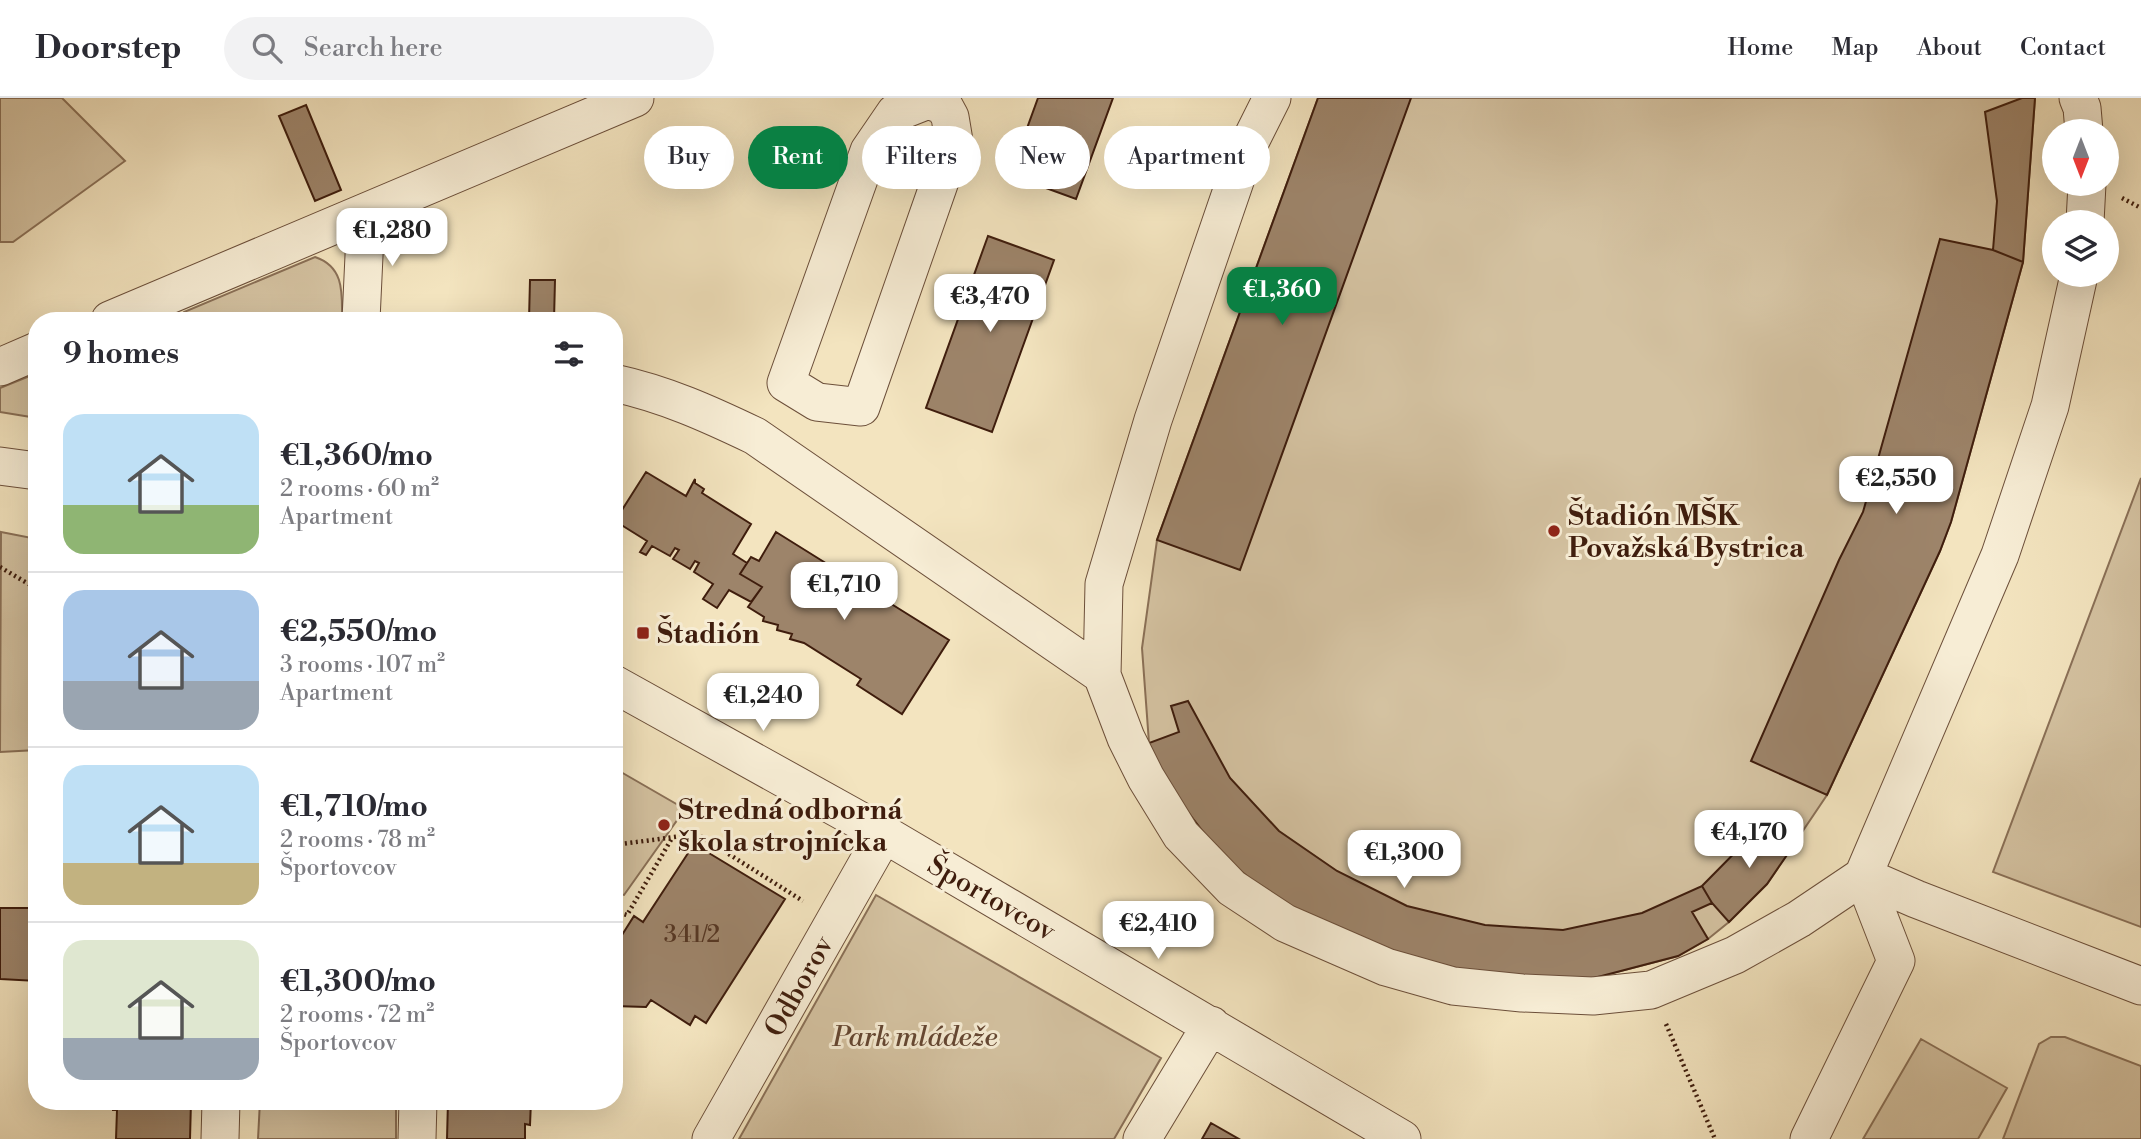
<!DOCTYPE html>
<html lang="en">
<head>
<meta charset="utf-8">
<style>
  :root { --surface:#fff; --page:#f2f2f3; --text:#2b2b33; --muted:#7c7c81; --line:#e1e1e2; --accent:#0b8043 }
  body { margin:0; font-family:"Libre Bodoni",serif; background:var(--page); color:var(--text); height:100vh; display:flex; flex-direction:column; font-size:26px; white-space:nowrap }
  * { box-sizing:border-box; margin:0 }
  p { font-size:23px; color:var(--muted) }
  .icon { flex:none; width:38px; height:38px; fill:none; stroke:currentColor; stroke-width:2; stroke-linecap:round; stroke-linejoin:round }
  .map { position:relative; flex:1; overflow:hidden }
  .drawer { position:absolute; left:28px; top:214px; width:595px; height:798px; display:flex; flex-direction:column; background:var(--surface); border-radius:28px; box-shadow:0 7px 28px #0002 }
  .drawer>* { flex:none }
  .guide { position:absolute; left:644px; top:28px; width:665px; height:63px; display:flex; gap:14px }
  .needle { width:46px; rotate:180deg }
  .tools { position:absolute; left:2042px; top:21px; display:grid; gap:14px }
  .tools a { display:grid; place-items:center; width:77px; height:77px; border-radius:50%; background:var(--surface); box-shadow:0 7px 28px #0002; font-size:35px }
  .price { position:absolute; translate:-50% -60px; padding:0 16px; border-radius:14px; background:#fff; color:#222; font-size:23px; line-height:46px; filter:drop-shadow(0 2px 4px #0008) }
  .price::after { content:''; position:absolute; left:50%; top:42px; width:21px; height:16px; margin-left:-10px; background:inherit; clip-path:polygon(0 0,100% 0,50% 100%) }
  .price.current { background:var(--accent); color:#fff }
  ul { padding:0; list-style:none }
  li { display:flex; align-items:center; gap:21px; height:175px; padding:0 35px }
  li+li { border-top:2px solid var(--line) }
  li span { display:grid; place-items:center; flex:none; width:196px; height:140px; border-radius:21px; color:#555 }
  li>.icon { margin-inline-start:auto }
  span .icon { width:84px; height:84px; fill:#fffc; stroke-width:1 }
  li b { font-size:30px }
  h2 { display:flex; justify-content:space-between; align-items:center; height:84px; padding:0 35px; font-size:30px }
  .tag { padding:0 24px; border-radius:32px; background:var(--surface); box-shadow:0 7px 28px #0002; font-size:24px; line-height:63px }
  .tag.current { background:var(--accent); color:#fff }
  header { display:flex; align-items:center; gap:42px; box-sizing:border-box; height:98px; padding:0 35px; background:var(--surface); border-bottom:2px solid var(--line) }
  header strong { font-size:33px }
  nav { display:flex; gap:38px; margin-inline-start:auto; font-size:24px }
  .search { width:490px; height:63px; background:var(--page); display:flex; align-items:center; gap:18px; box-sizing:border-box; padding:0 24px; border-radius:38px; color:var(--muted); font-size:26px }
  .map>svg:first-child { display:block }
  .green { fill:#d4c2a1; stroke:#8a7057; stroke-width:2 }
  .building { fill:#9d846a; stroke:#3f1d0d; stroke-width:2 }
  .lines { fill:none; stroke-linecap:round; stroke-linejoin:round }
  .minor-casing { stroke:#6c4f3a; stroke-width:39 }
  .path { stroke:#3f1d0d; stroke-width:4.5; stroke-dasharray:2 3.5; stroke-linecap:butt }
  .minor { stroke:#f7edd5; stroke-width:37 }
  .poi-dot { fill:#8f2418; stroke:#f7edd5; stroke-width:2.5 }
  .labels { text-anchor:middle; stroke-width:6; stroke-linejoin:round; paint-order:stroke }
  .number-label { font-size:24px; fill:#563724 }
  .poi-label { font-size:28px; font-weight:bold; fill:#3f1d0d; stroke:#f7edd5; text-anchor:start }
  .street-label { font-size:28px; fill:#3f1d0d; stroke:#f7edd5 }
  .park-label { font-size:28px; font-style:italic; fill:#644632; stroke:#f7edd5 }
</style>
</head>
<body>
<header>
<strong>Doorstep</strong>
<div class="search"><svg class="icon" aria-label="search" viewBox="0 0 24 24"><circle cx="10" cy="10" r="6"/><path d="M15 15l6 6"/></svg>Search here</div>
<nav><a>Home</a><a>Map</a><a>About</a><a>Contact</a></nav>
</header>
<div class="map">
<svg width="2141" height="1041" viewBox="0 0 2141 1041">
  <rect width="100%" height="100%" fill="#f3e4bf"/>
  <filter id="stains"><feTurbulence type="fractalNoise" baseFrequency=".00286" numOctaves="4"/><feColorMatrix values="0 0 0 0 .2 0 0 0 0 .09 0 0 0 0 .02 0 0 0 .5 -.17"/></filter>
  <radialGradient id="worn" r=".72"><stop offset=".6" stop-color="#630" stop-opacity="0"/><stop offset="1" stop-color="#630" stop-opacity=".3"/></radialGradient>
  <!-- green -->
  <path class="green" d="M 0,0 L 62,0 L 125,63 L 13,144 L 0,144 Z
    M 1318,0 L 2035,0 L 2023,164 L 1951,424 L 1940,453 L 1827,697 L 1767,786 L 1729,824 L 1708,841 L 1678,858 L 1594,880 L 1493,880 L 1149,645 L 1142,550 L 1157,442 Z
    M 315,159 C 345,169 342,196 342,222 L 178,222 L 184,214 Z
    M 37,275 L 37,320 L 0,314 L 0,290 Z
    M 2141,380 L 2141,829 L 1993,774 Z
    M 1,434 L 37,441 L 37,652 L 0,654 Z
    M 614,670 L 685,711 L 624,797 L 614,795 Z
    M 876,797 L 1161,960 L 1114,1041 L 739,1041 Z
    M 2051,939 L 2065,939 L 2141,968 L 2141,1041 L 2003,1041 L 2039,946 Z
    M 1921,941 L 2007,990 L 1978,1041 L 1863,1041 Z
    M 260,1003 L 396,1006 L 396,1041 L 258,1041 Z"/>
  <!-- building -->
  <path class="building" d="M 1038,0 L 1113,0 L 1076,101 L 1010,77 Z
    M 1318,0 L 1411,0 L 1240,472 L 1157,442 Z
    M 2022,0 L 2035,0 L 2023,164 L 1993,152 L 1997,103 L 1985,14 Z
    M 306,7 L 341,92 L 315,103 L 279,18 Z
    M 988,138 L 1054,162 L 992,334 L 926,310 Z
    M 1940,141 L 1993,152 L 2023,164 L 1951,424 L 1940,453 L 1827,697 L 1751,663 L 1839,462 L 1863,414 Z
    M 530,182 L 555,182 L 554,222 L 529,222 Z
    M 646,374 L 686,398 L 695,381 L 695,385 L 704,391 L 702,395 L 751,426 L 733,456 L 747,465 L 740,476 L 762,489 L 751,504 L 729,492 L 717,510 L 703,501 L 713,486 L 694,474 L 699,465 L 695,463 L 690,471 L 673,461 L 679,452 L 675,450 L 670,458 L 652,448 L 646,457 L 640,454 L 647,443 L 615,423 Z
    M 776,434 L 949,542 L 902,616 L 857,587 L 861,581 L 804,545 L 790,541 L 792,536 L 777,532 L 778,527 L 763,523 L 764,519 L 748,509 L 762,489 L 740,476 L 751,459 L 759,463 Z
    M 1188,603 L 1230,680 L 1279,733 L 1337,773 L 1407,808 L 1485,827 L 1563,832 L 1642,815 L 1702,788 L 1712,805 L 1692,814 L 1708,841 L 1678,858 L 1594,880 L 1493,880 L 1354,843 L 1271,798 L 1220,756 L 1162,680 L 1149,645 L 1179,634 L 1171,608 Z
    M 1767,722 L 1798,741 L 1767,786 L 1729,824 L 1712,805 L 1702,788 Z
    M 694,746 L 785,801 L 706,925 L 695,918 L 690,927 L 651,902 L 646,909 L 614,908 L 614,833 L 620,834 L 622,837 L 634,818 L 643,824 Z
    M 35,801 L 37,801 L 37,883 L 0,881 L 0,810 L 37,810 Z
    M 113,1003 L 191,1003 L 190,1041 L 116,1041 L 117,1012 L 113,1012 Z
    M 448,1003 L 531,1003 L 530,1027 L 525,1026 L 525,1041 L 447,1041 Z
    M 1211,1025 L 1239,1041 L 1202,1041 Z"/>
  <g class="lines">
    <defs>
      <path id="minor" d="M 1272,0 L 1245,54 L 1153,322 L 1104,486 L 1102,577 L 1126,640 L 1146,680 L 1181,737 L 1232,790 L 1285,825 L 1386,869 L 1453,888 L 1522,895 L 1593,898 L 1651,892 L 1735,857 L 1799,821 L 1863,778 L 2000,457 L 2050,308 L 2079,177
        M 2078,0 L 2082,10 L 2084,33
        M 928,2 L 944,8 L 950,19 L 954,43 L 861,309 L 817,304 L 786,285 L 869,53 L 895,15 Z
        M 2085,124 L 2087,86
        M 110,222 L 635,0
        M 361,222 L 366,115
        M 0,269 L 37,253
        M 614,285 C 665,296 709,316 755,338 L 1102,577
        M 0,368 L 37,373
        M 614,586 L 884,736 L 1402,1041
        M 220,1041 L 221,1003
        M 417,1041 L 418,1003
        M 711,1041 L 884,736
        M 1142,1041 L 1211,927
        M 1809,1041 L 1896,863 L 1863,778 L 1916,801 L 2141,888"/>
    </defs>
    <!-- minor casing -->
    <use href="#minor" class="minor-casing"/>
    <!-- path -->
    <path class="path" d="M 2122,100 L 2141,110
      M 0,469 L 37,491
      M 614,747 L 697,736 L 803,803
      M 614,813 L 627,817 L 672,740
      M 1666,926 L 1715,1041"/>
    <!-- minor -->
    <use href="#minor" class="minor"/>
  </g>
  <!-- markers -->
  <g class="poi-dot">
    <circle cx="1554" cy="433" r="7"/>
    <rect x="636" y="528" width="14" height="14" rx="3.5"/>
    <circle cx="664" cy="727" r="7"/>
  </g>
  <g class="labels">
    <!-- number labels -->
    <g class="number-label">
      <text x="692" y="844">341/2</text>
    </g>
    <!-- poi labels -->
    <g class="poi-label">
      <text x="1568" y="427">Štadión MŠK<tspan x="1568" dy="32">Považská Bystrica</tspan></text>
      <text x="657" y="545">Štadión</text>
      <text x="678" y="721">Stredná odborná<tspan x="678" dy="32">škola strojnícka</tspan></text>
    </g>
    <!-- street labels -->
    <g class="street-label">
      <text transform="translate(992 799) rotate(30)" y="10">Športovcov</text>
      <text transform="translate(798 888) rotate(-61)" y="10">Odborov</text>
    </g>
    <!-- park labels -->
    <g class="park-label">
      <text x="915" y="948">Park mládeže</text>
    </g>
  </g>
  <rect width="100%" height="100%" filter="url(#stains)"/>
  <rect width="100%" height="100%" fill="url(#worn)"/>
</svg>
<div class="tools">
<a><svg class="needle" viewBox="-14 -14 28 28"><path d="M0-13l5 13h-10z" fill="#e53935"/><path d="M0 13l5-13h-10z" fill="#7c7c81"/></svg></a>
<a><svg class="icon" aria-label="layers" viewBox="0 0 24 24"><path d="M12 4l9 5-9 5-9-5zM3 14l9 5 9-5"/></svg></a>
</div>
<b class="price" style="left:392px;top:170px">€1,280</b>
<b class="price current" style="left:1282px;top:229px">€1,360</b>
<b class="price" style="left:990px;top:236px">€3,470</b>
<b class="price" style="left:1896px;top:418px">€2,550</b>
<b class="price" style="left:844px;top:524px">€1,710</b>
<b class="price" style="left:763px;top:635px">€1,240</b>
<b class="price" style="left:1749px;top:772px">€4,170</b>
<b class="price" style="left:1404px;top:792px">€1,300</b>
<b class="price" style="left:1158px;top:863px">€2,410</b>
<div class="guide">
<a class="tag">Buy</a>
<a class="tag current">Rent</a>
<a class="tag">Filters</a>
<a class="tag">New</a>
<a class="tag">Apartment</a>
</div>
<section class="drawer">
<h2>9 homes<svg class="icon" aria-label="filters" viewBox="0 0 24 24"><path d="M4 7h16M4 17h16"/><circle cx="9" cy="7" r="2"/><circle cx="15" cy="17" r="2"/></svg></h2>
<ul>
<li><span style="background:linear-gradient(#bfe0f5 65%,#8fb573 0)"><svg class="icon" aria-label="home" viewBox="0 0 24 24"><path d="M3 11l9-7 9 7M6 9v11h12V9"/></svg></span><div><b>€1,360/mo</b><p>2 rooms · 60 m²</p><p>Apartment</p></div></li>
<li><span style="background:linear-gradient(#a9c7e8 65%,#9aa5b1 0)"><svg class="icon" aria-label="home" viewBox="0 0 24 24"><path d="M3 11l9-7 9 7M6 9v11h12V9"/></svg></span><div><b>€2,550/mo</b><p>3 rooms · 107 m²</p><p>Apartment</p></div></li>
<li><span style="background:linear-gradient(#bfe0f5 70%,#c2b280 0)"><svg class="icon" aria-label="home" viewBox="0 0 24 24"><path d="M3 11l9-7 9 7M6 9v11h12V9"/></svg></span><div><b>€1,710/mo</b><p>2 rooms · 78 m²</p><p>Športovcov</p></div></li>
<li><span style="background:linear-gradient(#dfe7d0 70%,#9aa5b1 0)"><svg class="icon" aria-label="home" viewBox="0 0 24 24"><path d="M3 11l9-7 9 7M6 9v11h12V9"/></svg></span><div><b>€1,300/mo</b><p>2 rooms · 72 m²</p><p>Športovcov</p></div></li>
</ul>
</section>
</div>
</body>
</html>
